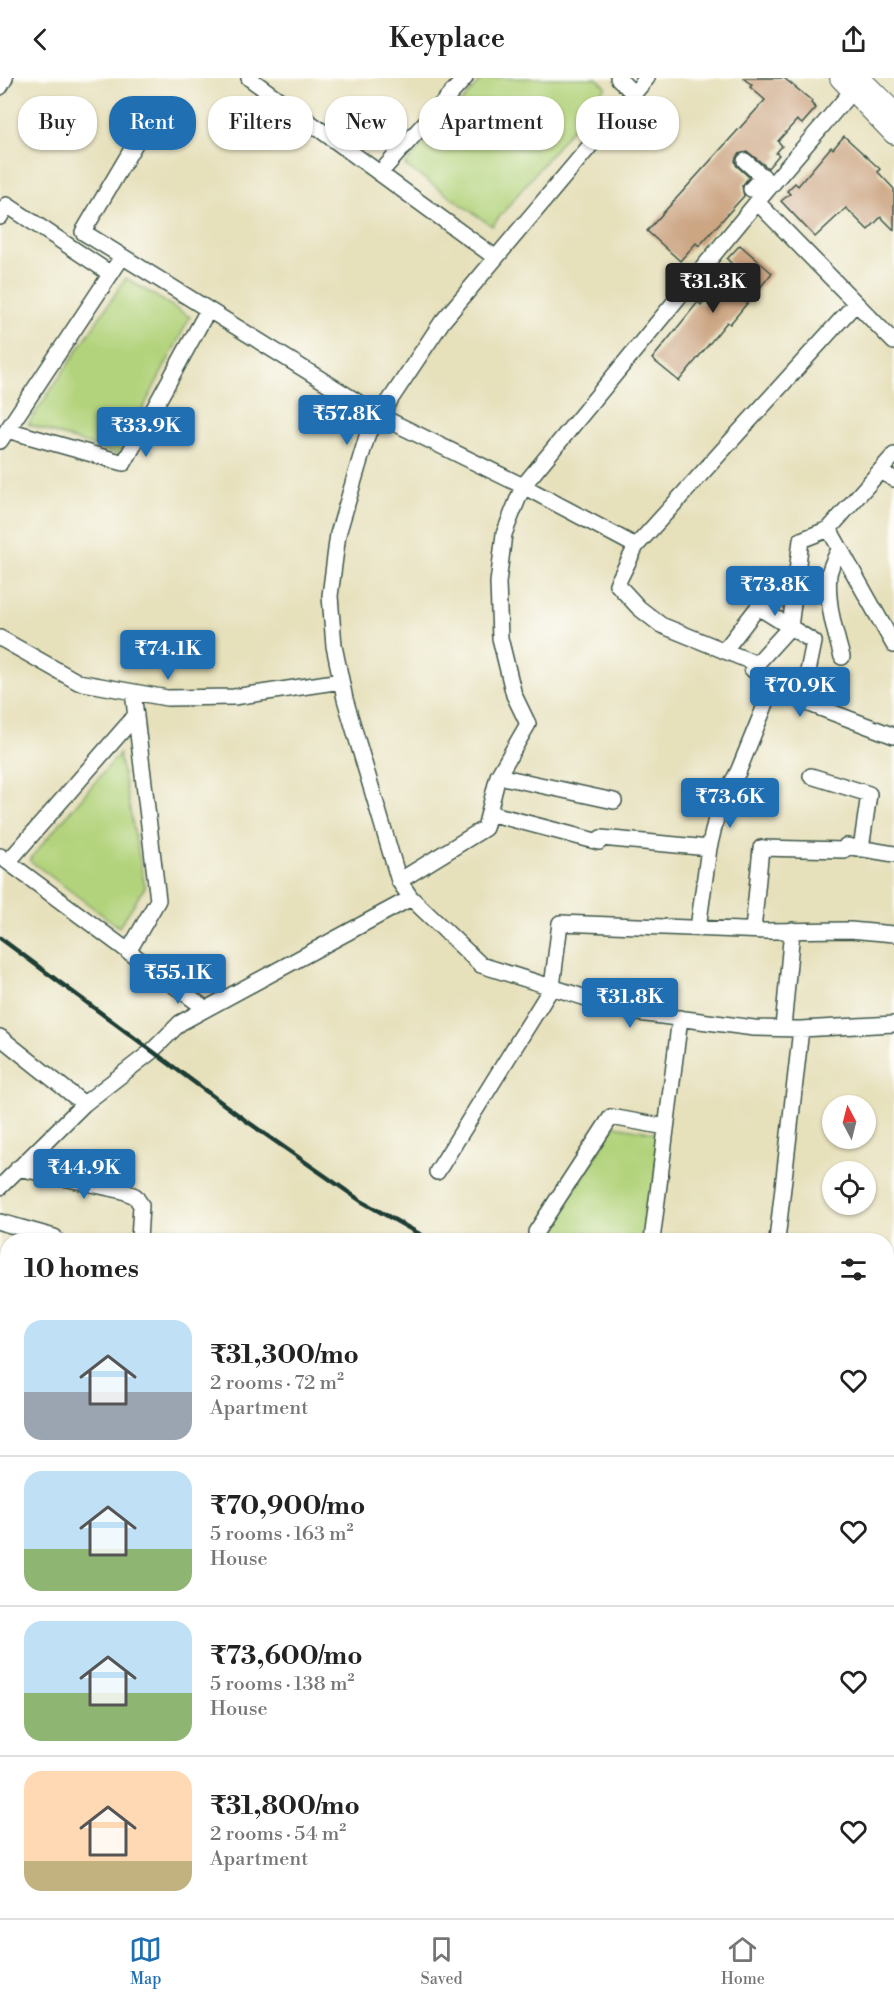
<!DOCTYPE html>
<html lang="en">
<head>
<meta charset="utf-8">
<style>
  :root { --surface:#fff; --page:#f6f6f6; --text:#222; --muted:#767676; --line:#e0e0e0; --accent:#1f6fb2 }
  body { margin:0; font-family:"Libre Bodoni",serif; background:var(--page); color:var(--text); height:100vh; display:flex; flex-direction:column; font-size:22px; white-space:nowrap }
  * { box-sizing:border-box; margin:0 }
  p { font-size:20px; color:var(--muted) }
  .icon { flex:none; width:33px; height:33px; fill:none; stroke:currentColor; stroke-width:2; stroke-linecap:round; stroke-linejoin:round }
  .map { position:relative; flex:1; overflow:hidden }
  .details { position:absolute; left:0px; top:1155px; width:894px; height:686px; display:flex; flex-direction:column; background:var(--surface); border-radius:24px 24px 0 0; box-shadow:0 2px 4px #0004 }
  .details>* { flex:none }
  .guide { position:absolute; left:18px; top:18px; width:858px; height:54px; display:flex; gap:12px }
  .needle { width:39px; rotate:353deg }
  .tools { position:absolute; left:822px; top:1017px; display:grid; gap:12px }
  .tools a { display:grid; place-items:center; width:54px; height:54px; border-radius:50%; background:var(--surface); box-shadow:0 2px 4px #0004; font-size:30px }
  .price { position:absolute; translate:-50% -51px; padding:0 14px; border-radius:6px; background:var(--accent); color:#fff; font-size:20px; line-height:39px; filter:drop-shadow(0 2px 3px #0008) }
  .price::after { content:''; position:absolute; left:50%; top:36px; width:18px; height:14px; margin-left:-9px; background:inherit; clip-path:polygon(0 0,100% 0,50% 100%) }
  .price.selected { background:#222; color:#fff }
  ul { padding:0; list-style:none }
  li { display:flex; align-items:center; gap:18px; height:150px; padding:0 24px }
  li+li { border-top:2px solid var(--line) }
  li span { display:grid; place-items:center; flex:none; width:168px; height:120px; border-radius:18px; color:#555 }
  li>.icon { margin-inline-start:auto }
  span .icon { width:72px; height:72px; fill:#fffc; stroke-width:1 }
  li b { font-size:26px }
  h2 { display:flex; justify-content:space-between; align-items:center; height:72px; padding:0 24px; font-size:26px }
  .tag { padding:0 21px; border-radius:24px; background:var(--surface); box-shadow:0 2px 4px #0004; font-size:21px; line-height:54px }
  .tag.selected { background:var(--accent); color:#fff }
  header { display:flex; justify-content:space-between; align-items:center; height:78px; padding:0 24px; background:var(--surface); font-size:27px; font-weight:600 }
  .tab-bar { display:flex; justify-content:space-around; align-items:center; height:84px; border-top:2px solid var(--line); background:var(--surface); font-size:16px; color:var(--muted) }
  .tab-bar a { display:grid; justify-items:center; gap:3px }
  .tab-bar .selected { color:var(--accent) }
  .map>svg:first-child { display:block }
  .green { fill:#b2d37b; stroke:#688858; stroke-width:1.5 }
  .building { fill:#cca583 }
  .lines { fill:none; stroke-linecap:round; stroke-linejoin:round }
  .minor-casing { stroke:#3d5548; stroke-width:18 }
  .major-casing { stroke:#3d5548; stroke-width:22 }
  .minor { stroke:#fff; stroke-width:15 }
  .major { stroke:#fff; stroke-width:20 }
  .rail { stroke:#1f3d34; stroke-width:4.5 }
</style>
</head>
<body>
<header><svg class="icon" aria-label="back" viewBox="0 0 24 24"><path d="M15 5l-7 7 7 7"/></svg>Keyplace<svg class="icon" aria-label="share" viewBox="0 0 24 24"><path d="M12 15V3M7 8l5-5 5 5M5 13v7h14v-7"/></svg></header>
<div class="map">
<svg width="894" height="1840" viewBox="0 0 894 1840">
  <rect width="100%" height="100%" fill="#fdfcf7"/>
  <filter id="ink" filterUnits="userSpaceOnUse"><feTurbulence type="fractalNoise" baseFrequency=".0167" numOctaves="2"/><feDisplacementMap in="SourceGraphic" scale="12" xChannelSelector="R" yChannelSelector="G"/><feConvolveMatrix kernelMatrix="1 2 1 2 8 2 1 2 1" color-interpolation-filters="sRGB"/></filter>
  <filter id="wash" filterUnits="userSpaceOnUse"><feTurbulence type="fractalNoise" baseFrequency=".008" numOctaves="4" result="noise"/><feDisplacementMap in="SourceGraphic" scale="24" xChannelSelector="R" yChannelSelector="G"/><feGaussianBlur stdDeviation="1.35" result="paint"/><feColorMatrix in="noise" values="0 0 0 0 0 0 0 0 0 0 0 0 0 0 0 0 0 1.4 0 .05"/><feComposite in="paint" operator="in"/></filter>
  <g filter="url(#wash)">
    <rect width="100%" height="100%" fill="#e6e0bb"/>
    <!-- green -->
    <path class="green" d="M 483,0 L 597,0 L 606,9 L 492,148 L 405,87 Z
      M 126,200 L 190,239 L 119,377 L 28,346 Z
      M 119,676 L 145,809 L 119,849 L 29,782 Z
      M 615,1048 L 662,1056 L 646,1162 L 543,1162 Z
      M 0,1769 L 7,1769 L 8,1833 L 59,1833 L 59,1840 L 0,1840 Z
      M 231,1833 L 331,1833 L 331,1840 L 231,1840 Z"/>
    <g id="blocks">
      <!-- building -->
      <path class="building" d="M 743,0 L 784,0 L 812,23 L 811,25 L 816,30 L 802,46 L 797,42 L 778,63 L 782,68 L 776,75 L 779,77 L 768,90 L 748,74 L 738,76 L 735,82 L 736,87 L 749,99 L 742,108 L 744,118 L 699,168 L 696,165 L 680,183 L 647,153 L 765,22 L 750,9 L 752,7 Z
        M 844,58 L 880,91 L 878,94 L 894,111 L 894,152 L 881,139 L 868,152 L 846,130 L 815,159 L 781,123 L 790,116 L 787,113 L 795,105 L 798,108 L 831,69 L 833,71 Z
        M 740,167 L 772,195 L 730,246 L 727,244 L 679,303 L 652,281 L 698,224 L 701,227 L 733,187 L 727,181 Z"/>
    </g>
  </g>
  <g filter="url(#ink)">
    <use href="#blocks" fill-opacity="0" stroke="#3d5548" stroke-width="1.5"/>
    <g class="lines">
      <defs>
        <path id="minor" d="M 249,0 L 496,180
          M 618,0 L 634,16
          M 647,0 L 442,244 L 368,355 L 338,456 L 330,518 L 334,568 L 345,621 L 399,803 L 411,820 L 481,887 L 631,934 L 754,950 L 801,951 L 894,946
          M 0,9 L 5,0
          M 145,49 L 83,154 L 380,338 L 523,408 L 636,468
          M 745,83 L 772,107
          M 380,95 L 465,0
          M 751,111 L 763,98
          M 757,124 L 894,264
          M 0,139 L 7,127 L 111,196
          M 7,352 L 124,385 L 208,232
          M 0,363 L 122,179
          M 880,393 L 894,401
          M 829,451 L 894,567
          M 840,470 C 836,478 831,487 829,496 C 826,523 835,554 842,579
          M 0,560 L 78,604 L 167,620 L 234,619 L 341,603
          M 724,573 L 758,529 L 814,564 L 802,623 L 894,658
          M 757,586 L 661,547 L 639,530 L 617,506 L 636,468 L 856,225
          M 498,698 L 614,723
          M 811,698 L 869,716 L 861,771
          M 489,735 L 599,764 L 601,760 L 709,770
          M 0,778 L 206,931
          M 8,784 L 136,637
          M 399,803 L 485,750 L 498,698 L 528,646 L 514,617 L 500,560 L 498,505 L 504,456 L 523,408 L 757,124 L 858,6
          M 698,850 L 709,770 L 719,728 L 738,694 L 773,608 L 752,591 L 790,549 L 801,462 L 829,451 L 894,377
          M 753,852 L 761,770 L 844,772 L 846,768 L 894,776
          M 128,874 L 158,822 L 133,614
          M 783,950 L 792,852
          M 0,959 L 84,1026
          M 18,1090 L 123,1113 L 135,1118 L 141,1127 L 139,1162
          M 437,1094 L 552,909 L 560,845 L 767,853 L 850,852 L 894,856
          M 0,1109 L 84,1026 L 152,973 L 180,945 L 411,820
          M 0,1144 L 54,1159 L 54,1162
          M 536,1154 L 611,1039 L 666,1049
          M 652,1162 L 680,940
          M 777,1162 L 801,951
          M 886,1304 L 894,1307
          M 0,1380 L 8,1381
          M 891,1564 L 891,1401
          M 0,1641 L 8,1641
          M 886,1662 L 894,1662
          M 0,1682 L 8,1682
          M 0,1758 L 8,1758
          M 886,1762 L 894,1762
          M 145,1833 L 145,1840
          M 221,1833 L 221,1840
          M 359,1833 L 359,1840
          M 401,1833 L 401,1840
          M 454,1835 L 592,1833
          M 69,1840 L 69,1833
          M 797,1840 L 797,1833"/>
        <path id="major" d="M 840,0 L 894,56
          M 860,0 L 894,34
          M 886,1373 L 894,1372
          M 0,1438 L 8,1437
          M 0,1477 L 8,1477"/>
      </defs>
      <!-- minor casing -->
      <use href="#minor" class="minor-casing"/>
      <!-- major casing -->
      <use href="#major" class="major-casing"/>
      <!-- minor -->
      <use href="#minor" class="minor"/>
      <!-- major -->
      <use href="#major" class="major"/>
      <!-- rail -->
      <path class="rail" d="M 0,860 L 245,1042 L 361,1123 L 430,1162
        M 886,1343 L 894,1344
        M 886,1360 L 894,1359
        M 0,1440 L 8,1439
        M 0,1451 L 8,1451"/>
    </g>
  </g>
</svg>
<div class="tools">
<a><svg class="needle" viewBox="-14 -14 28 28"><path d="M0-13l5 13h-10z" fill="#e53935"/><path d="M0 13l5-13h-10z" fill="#767676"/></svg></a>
<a><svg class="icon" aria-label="locate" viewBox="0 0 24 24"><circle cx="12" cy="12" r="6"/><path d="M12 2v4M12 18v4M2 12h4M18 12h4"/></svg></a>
</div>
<b class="price selected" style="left:713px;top:236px">₹31.3K</b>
<b class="price" style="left:347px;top:368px">₹57.8K</b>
<b class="price" style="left:146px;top:380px">₹33.9K</b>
<b class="price" style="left:775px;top:539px">₹73.8K</b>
<b class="price" style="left:168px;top:603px">₹74.1K</b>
<b class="price" style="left:800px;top:640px">₹70.9K</b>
<b class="price" style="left:730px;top:751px">₹73.6K</b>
<b class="price" style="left:178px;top:927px">₹55.1K</b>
<b class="price" style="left:630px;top:951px">₹31.8K</b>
<b class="price" style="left:84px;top:1122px">₹44.9K</b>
<div class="guide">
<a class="tag">Buy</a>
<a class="tag selected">Rent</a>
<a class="tag">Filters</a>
<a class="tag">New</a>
<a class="tag">Apartment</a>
<a class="tag">House</a>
</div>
<section class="details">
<h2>10 homes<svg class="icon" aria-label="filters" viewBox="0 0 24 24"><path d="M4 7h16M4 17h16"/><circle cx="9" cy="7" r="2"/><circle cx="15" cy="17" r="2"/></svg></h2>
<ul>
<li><span style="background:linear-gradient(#bfe0f5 60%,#9aa5b1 0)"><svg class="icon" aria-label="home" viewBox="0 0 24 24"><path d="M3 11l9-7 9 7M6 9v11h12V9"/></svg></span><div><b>₹31,300/mo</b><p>2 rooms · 72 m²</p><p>Apartment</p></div><svg class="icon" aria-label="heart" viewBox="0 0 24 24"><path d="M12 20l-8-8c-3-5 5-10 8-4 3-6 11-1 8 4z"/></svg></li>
<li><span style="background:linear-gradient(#bfe0f5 65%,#8fb573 0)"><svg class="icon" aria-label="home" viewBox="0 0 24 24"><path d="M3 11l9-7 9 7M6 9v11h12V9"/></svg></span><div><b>₹70,900/mo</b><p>5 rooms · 163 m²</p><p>House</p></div><svg class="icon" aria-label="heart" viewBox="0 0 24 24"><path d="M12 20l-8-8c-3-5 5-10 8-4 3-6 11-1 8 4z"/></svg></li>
<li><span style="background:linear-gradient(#bfe0f5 60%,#8fb573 0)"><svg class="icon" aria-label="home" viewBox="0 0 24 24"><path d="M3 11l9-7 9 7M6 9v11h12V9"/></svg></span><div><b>₹73,600/mo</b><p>5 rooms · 138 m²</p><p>House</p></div><svg class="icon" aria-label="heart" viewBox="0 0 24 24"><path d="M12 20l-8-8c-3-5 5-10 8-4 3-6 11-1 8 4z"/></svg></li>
<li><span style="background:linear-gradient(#ffd9b3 75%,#c2b280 0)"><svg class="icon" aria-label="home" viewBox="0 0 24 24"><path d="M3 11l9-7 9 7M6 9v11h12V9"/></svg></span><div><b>₹31,800/mo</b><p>2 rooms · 54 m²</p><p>Apartment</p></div><svg class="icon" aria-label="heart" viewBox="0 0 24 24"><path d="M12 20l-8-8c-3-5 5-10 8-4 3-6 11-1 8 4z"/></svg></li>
</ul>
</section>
</div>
<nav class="tab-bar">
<a class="selected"><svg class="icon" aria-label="map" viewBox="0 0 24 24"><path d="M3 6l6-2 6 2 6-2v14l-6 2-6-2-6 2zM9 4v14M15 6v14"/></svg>Map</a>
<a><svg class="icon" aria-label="saved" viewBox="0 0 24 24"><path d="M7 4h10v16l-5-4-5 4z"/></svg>Saved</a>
<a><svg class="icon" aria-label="home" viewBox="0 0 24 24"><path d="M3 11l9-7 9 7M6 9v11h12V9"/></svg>Home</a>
</nav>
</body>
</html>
